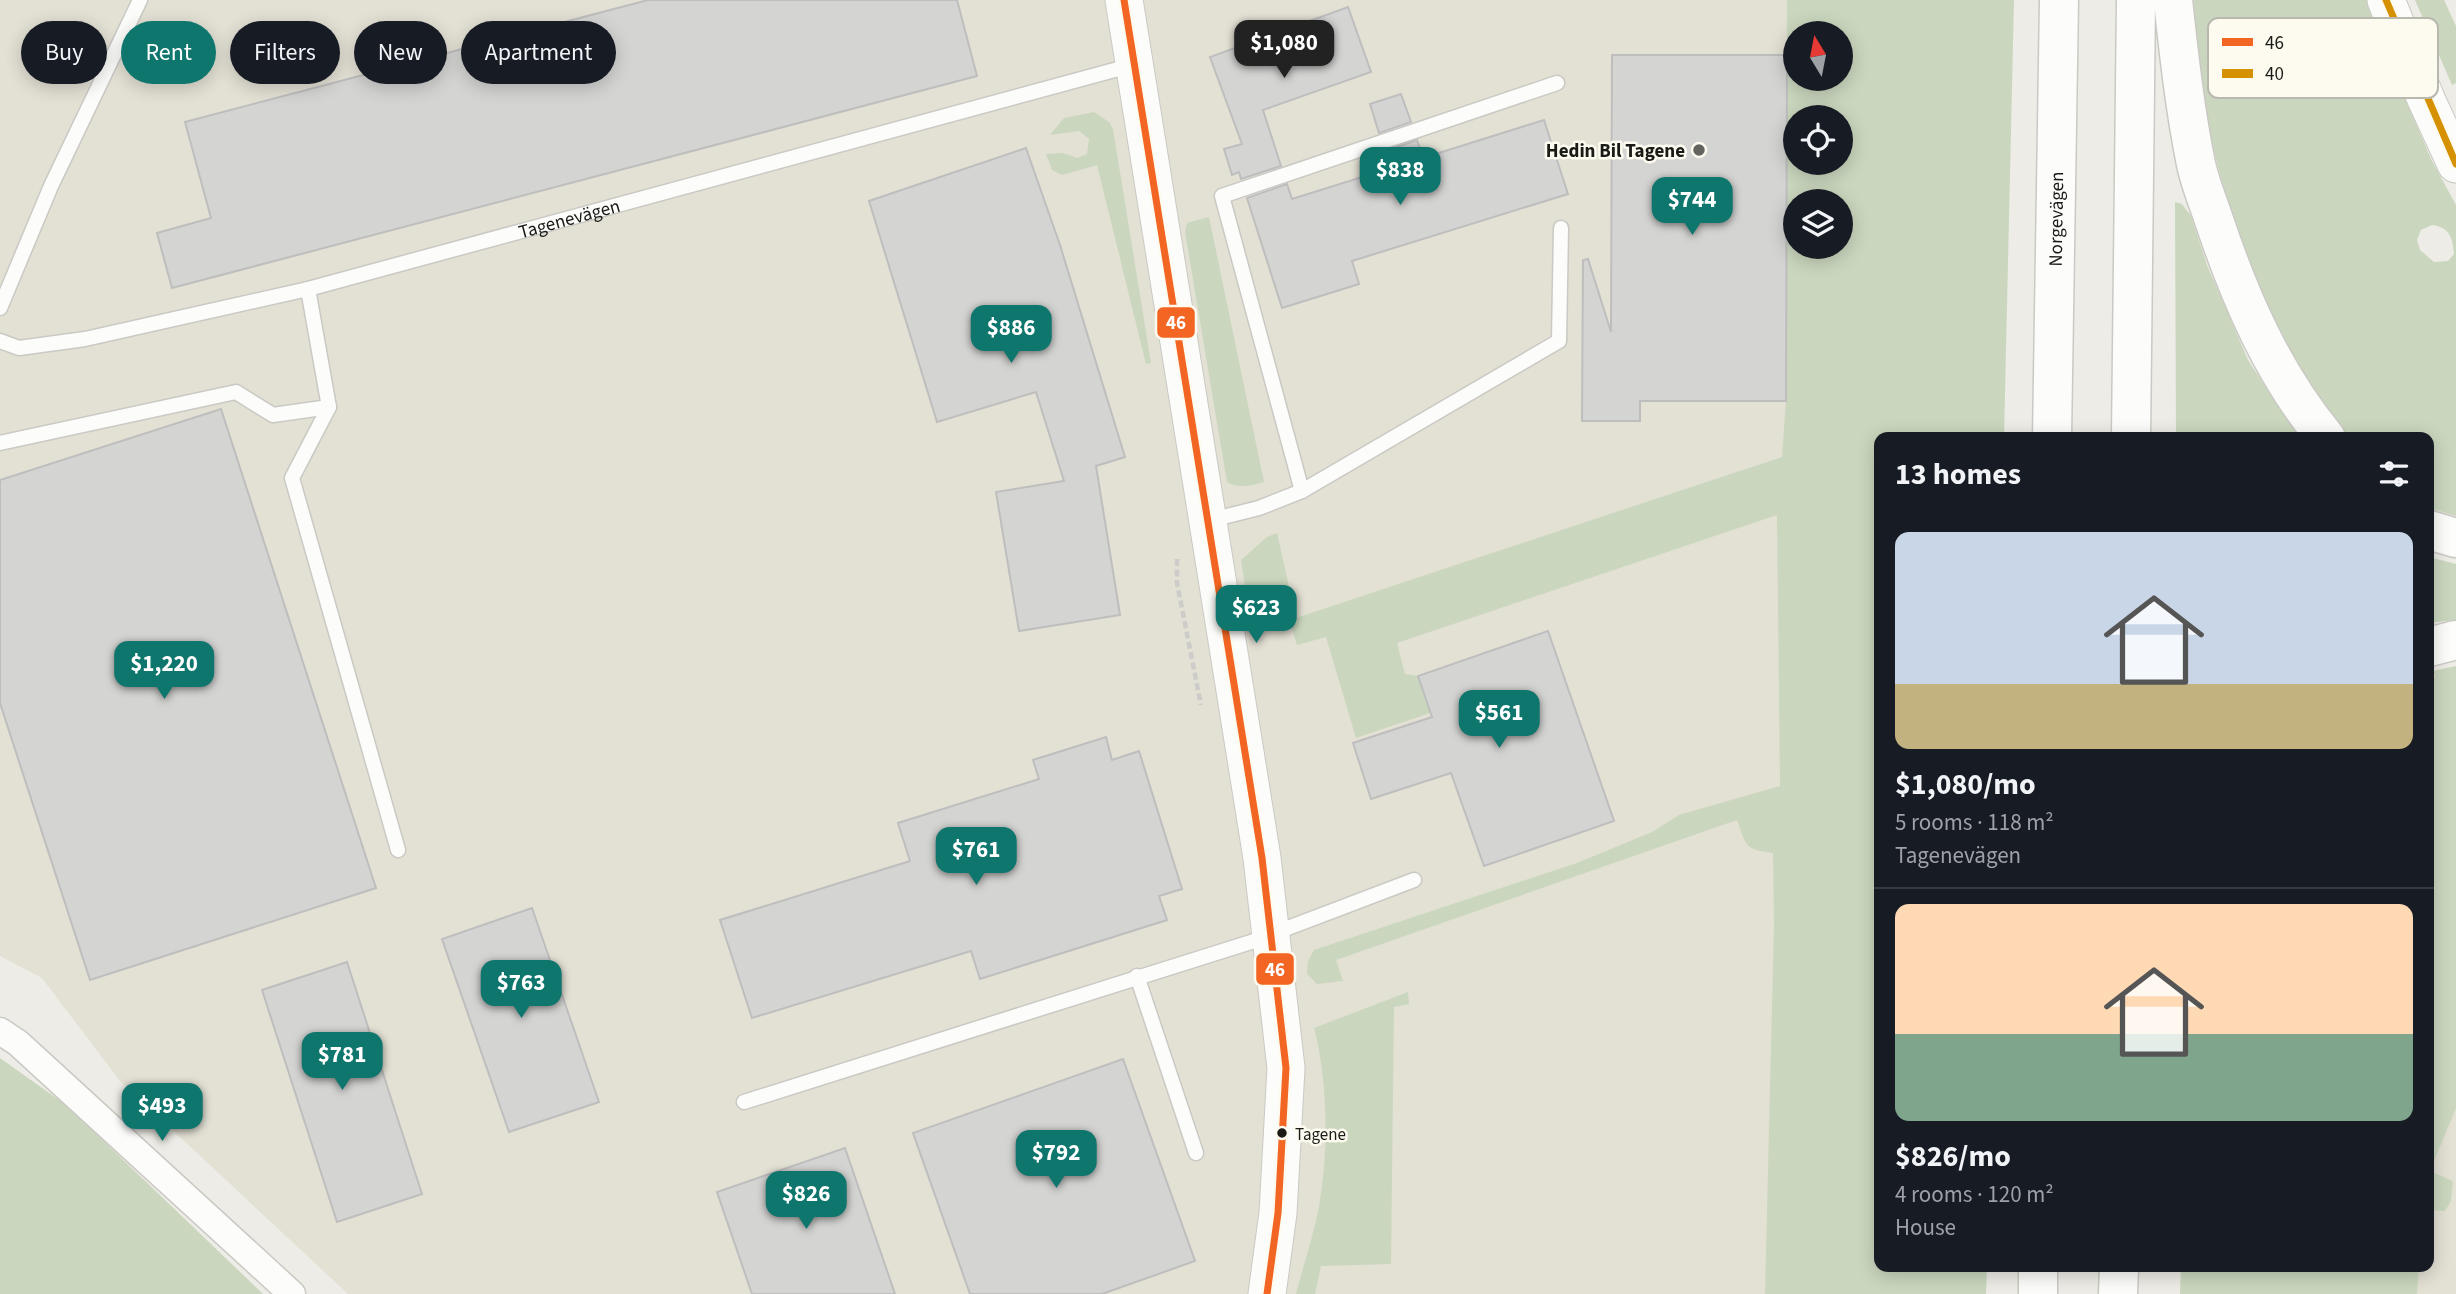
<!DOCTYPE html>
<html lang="en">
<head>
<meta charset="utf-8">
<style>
  :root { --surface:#171b24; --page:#20242c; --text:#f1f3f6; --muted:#9ea1a6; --line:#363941; --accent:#0f766e }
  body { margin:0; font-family:"Source Sans 3",sans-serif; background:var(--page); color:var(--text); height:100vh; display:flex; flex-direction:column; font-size:26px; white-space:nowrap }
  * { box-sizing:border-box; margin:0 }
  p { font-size:23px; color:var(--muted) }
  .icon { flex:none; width:38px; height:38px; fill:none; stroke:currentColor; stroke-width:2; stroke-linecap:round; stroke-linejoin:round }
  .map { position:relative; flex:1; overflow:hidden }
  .details { position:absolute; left:1874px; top:432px; width:560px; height:840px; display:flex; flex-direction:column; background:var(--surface); border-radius:14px; box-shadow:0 4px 18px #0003 }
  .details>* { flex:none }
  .top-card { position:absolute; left:21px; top:21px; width:665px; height:63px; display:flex; gap:14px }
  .needle { width:46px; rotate:350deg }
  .buttons { position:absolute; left:1783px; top:21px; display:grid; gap:14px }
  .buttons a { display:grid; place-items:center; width:70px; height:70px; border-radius:50%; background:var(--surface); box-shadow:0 4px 18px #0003; font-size:35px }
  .price { position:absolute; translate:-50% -60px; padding:0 16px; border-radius:14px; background:var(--accent); color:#fff; font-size:23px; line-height:46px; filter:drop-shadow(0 2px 4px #0008) }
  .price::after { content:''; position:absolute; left:50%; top:42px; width:21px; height:16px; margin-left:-10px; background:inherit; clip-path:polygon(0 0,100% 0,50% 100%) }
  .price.current { background:#222; color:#fff }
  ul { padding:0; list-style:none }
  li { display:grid; align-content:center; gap:14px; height:371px; padding:0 21px }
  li+li { border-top:2px solid var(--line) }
  li span { display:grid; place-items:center; height:217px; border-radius:14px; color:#555 }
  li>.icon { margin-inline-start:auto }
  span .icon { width:126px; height:126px; fill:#fffc; stroke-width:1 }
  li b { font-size:30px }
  h2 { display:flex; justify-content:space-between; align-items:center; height:84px; padding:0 21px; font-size:30px }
  .pill { padding:0 24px; border-radius:32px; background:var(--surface); box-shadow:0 4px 18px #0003; font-size:24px; line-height:63px }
  .pill.current { background:var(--accent); color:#fff }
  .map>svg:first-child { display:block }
  .built { fill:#e3e0d4 }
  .green { fill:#cad7be; fill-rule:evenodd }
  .building { fill:#d4d4d3; stroke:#bfbebe; stroke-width:2 }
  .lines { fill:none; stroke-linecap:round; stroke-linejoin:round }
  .lane-casing { stroke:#cac9c4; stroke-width:17 }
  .street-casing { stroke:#cac9c4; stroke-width:29 }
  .secondary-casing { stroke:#cac9c4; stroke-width:39 }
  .highway-casing { stroke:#cac9c4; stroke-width:41 }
  .path { stroke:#cdccca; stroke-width:4.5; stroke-dasharray:7 3.5; stroke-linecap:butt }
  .lane { stroke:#fcfcfb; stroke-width:14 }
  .street { stroke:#fcfcfb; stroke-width:26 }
  .secondary { stroke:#fcfcfb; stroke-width:37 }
  .highway { stroke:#fcfcfb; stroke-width:38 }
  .bus-1-casing { stroke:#fdfbf0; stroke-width:12 }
  .bus-2-casing { stroke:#fdfbf0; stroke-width:12 }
  .bus-1 { stroke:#f26522; stroke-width:7 }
  .bus-2 { stroke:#d69103; stroke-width:7 }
  .poi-dot { fill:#64645f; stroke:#fdfbf0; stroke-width:2.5 }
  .bus-dot { fill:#1a1a16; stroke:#fdfbf0; stroke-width:2.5 }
  .labels { text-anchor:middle; stroke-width:5; stroke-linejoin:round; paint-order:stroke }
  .bus-label { font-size:17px; fill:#1a1a16; stroke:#fdfbf0; text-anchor:start }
  .poi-label { font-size:19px; font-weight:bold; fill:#1a1a16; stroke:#fdfbf0; text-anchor:end }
  .street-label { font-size:19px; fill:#1a1a16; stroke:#fdfbf0 }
  .key { fill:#fdfbf0; stroke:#b9b8af; stroke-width:2 }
  .key-label { font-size:19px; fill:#1a1a16 }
  .line-badge { stroke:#fdfbf0; stroke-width:2.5 }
  .badge-label { font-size:19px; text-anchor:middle; font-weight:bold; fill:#fff }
</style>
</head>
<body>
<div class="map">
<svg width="2456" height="1294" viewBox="0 0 2456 1294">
  <rect width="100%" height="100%" fill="#edece6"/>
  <!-- built -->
  <path class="built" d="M 0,0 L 1808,0 L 1796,33 L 1796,247 L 1778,1294 L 348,1294 L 120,1081 L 42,978 L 0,956 Z
    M 2456,1034 L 2456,1294 L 2407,1294 L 2411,1267 L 2429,1267 L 2429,1131 Z"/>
  <!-- green -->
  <path class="green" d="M 1787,0 L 2014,0 L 2004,437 L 1880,438 L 1880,1267 L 1987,1267 L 1986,1294 L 1765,1294 L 1774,924 L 1773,853 C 1744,849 1747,847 1737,820 L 1336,960 L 1343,981 L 1317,984 L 1307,974 L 1308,961 L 1314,950 L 1577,863 L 1652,832 L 1679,815 L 1780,786 L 1777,515 L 1397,643 L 1405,674 L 1418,676 L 1430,713 L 1356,738 L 1326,637 L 1297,645 L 1290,623 L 1252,631 L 1241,560 L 1267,537 L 1277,533 L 1296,618 L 1782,457 L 1786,401 ZM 1796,33 L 1841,33 L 1841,79 L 1796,79 ZM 1796,117 L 1841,117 L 1841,163 L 1796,163 ZM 1796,201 L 1841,201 L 1841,247 L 1796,247 Z
    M 2194,0 L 2367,0 L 2382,44 L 2431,159 L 2456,205 L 2456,516 L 2429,508 L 2429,438 L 2348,437 C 2257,337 2195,134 2194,0 ZM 2432,225 C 2450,227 2453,239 2454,254 L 2448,261 L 2434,262 L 2420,250 L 2417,240 L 2421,230 Z
    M 2415,0 L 2444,0 L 2456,26 L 2456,83 L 2452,85 Z
    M 1094,112 L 1109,122 L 1113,129 L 1151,363 L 1146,364 L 1097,165 L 1062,175 L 1052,170 L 1046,154 L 1063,153 L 1077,158 L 1087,154 L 1089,139 L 1079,131 L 1050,135 L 1064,118 Z
    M 2175,202 L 2182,204 L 2191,216 L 2207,265 L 2248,360 L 2299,437 L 2176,437 Z
    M 1209,217 L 1264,482 C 1251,486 1239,489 1227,482 L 1185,232 L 1187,223 Z
    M 2429,557 L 2456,564 L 2456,620 L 2429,623 Z
    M 2456,666 L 2456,1108 L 2430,1171 L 2453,1181 L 2451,1201 L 2445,1211 L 2429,1210 L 2429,680 L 2435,676 L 2433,671 Z
    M 1408,992 L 1409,1004 L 1394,1007 L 1391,1264 L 1321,1266 L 1315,1294 L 1296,1294 C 1302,1270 1310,1246 1316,1221 C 1329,1165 1329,1083 1314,1028 Z
    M 0,1058 L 66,1105 L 263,1294 L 0,1294 Z
    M 2181,1267 L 2419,1267 L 2417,1294 L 2180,1294 Z"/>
  <!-- building -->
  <path class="building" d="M 648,0 L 957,0 L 977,76 L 172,288 L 157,233 L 211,218 L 185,122 Z
    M 1348,7 L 1371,72 L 1263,110 L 1281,166 L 1241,179 L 1239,172 L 1232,175 L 1224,149 L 1242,144 L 1210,57 Z
    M 1612,55 L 1787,55 L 1786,401 L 1640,401 L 1640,421 L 1582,421 L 1583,260 L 1588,259 L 1611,332 Z
    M 1401,94 L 1411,122 L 1379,133 L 1370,104 Z
    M 1544,120 L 1568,194 L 1352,261 L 1359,284 L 1282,308 L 1247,198 L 1287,184 L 1292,199 L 1391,168 L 1386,151 L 1417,140 L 1423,158 Z
    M 1026,148 L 1060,245 L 1125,457 L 1096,466 L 1120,615 L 1019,631 L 996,492 L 1064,481 L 1036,392 L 937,422 L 869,201 Z
    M 221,409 L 376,888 L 90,980 L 0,703 L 0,480 Z
    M 1548,631 L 1614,821 L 1484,866 L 1451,773 L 1371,799 L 1353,743 L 1432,717 L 1418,676 Z
    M 1106,737 L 1112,760 L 1139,751 L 1182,889 L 1159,896 L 1167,920 L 980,979 L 971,951 L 752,1018 L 720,920 L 910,861 L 898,823 L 1039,779 L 1033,760 Z
    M 532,908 L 599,1102 L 509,1132 L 442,939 Z
    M 347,962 L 422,1194 L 337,1222 L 262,990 Z
    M 1123,1059 L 1195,1261 L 1102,1294 L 970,1294 L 913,1133 Z
    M 845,1148 L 895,1294 L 752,1294 L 717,1192 Z"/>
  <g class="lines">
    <defs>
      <g id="lane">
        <path d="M 308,289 L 329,407 L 292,478 L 398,850"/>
        <path d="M 0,308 L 51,186 L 140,0"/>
        <path id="s1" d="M 0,341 L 19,348 L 85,339 L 308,289 L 1133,65"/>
        <path d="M 0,443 L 236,392 L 273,415 L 329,407"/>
        <path d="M 1302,491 L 1222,196 L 1557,83"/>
        <path d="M 1207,521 L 1259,508 L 1302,491 L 1559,341 L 1561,228"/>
        <path d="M 1137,976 L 1196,1153"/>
        <path d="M 744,1102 L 1251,942 L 1414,880"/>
      </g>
      <path id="street" d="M 0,1031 L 18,1043 L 292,1294"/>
      <path id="secondary" d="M 1124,0 L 1262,858 L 1286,1068 L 1278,1213 L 1267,1294
        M 2386,0 L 2426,99 L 2456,164"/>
      <g id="highway">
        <path d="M 2173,0 C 2179,55 2185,110 2196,164 C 2200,183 2208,202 2214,220 C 2240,298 2273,374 2326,438"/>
        <path id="s2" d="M 2052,438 L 2059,0"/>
        <path d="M 2131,438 L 2136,0"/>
        <path d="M 2429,530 L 2456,538"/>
        <path d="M 2429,647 L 2456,640"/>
        <path d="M 2038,1294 L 2038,1267"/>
        <path d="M 2118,1294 L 2119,1267"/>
      </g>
    </defs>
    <!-- lane casing -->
    <use href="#lane" class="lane-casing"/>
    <!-- street casing -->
    <use href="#street" class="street-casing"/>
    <!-- secondary casing -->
    <use href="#secondary" class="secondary-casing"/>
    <!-- highway casing -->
    <use href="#highway" class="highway-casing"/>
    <!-- path -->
    <path class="path" d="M 1177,559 L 1177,583 L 1201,705"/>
    <!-- lane -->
    <use href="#lane" class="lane"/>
    <!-- street -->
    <use href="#street" class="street"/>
    <!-- secondary -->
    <use href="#secondary" class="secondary"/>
    <!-- highway -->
    <use href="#highway" class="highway"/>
    <defs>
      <path id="bus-1" d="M 1124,0 L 1262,858 L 1286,1068 L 1278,1213 L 1267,1294"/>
      <path id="bus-2" d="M 2386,0 L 2456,164"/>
    </defs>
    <!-- bus-1 casing -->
    <use href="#bus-1" class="bus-1-casing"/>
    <!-- bus-2 casing -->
    <use href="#bus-2" class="bus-2-casing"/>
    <!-- bus-1 -->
    <use href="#bus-1" class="bus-1"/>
    <!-- bus-2 -->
    <use href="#bus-2" class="bus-2"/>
  </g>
  <!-- markers -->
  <circle class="poi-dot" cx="1699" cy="150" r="7"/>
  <circle class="bus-dot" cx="1282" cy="1133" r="6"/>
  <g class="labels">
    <!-- bus labels -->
    <g class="bus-label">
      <text x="1295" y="1140">Tagene</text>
    </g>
    <!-- poi labels -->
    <g class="poi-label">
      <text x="1685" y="157">Hedin Bil Tagene</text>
    </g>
    <!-- street labels -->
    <g class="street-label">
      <text dy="7" stroke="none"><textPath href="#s1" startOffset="586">Tagenevägen</textPath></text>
      <text dy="7" stroke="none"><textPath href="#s2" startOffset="219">Norgevägen</textPath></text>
    </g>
  </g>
  <!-- legend -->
  <rect x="2208" y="18" width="230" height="80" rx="10" class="key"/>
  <rect x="2222" y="38" width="31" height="8" fill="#f26522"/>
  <rect x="2222" y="69" width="31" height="9" fill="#d69103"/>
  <g class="key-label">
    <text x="2265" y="49">46</text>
    <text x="2265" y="80">40</text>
  </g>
  <g class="line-badge">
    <rect x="1156" y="306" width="40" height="33" rx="7" fill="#f26522"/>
    <rect x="1255" y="952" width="40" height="34" rx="7" fill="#f26522"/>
  </g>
  <g class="badge-label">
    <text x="1176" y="329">46</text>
    <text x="1275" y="976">46</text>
  </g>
</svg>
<div class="buttons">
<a><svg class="needle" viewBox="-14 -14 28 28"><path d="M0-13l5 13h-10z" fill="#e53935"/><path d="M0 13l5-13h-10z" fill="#9ea1a6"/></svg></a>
<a><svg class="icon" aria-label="locate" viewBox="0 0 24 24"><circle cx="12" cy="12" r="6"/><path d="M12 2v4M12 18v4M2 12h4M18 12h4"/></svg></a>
<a><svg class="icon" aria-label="layers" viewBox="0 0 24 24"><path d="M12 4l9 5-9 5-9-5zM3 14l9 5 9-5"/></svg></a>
</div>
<b class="price current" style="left:1284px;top:80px">$1,080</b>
<b class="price" style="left:1400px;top:207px">$838</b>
<b class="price" style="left:1692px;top:237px">$744</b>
<b class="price" style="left:1011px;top:365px">$886</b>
<b class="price" style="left:1256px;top:645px">$623</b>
<b class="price" style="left:164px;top:701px">$1,220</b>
<b class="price" style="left:1499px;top:750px">$561</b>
<b class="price" style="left:976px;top:887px">$761</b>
<b class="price" style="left:521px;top:1020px">$763</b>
<b class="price" style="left:342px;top:1092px">$781</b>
<b class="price" style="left:162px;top:1143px">$493</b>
<b class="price" style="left:1056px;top:1190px">$792</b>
<b class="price" style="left:806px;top:1231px">$826</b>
<div class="top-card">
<a class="pill">Buy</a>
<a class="pill current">Rent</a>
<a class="pill">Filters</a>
<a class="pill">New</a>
<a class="pill">Apartment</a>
</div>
<section class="details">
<h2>13 homes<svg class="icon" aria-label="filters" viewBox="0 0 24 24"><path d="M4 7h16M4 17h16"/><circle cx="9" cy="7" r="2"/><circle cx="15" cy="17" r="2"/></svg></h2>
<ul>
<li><span style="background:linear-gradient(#c9d6e8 70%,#c2b280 0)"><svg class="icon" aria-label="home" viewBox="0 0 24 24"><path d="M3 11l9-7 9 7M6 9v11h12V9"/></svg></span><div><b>$1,080/mo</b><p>5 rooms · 118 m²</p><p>Tagenevägen</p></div></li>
<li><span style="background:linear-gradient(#ffd9b3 60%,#7fa58c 0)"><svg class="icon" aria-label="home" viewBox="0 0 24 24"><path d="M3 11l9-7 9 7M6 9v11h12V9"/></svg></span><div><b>$826/mo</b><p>4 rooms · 120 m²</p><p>House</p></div></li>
</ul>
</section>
</div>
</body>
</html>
